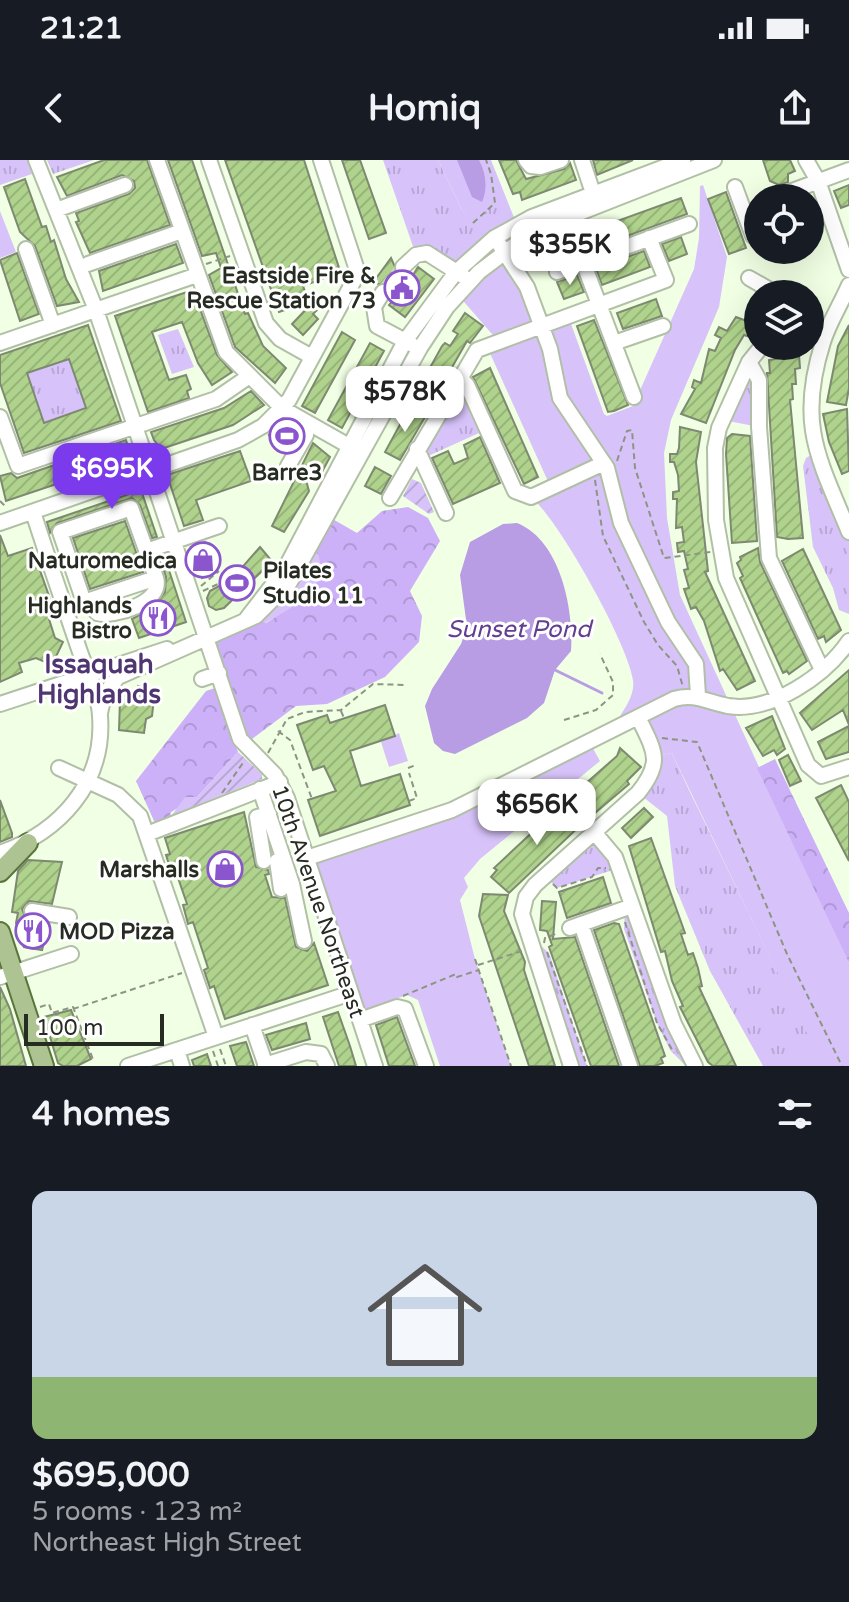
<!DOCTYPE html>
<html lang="en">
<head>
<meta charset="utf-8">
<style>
  :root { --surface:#171b24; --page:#242831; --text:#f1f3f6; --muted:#9ea1a6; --line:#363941; --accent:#7c3aed }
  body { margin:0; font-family:"Varela Round",sans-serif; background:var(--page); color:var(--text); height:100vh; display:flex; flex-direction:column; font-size:30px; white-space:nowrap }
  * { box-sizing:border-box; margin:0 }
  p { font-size:26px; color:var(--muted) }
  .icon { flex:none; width:44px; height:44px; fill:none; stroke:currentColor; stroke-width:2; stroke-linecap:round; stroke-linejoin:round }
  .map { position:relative; height:906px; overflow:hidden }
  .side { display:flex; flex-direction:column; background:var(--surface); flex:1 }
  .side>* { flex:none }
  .buttons { position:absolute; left:744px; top:24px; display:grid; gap:16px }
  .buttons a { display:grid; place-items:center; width:80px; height:80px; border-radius:50%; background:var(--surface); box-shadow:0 8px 32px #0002; font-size:40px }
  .scale { position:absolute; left:24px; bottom:20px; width:140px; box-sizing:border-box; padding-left:8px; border:4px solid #272c23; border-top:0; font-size:22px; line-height:28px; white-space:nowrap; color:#272c23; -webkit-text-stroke:6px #fff; paint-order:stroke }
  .price { position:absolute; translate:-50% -68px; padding:0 18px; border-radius:16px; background:#fff; color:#222; font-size:26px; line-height:52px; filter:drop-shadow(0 2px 4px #0008) }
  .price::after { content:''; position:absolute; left:50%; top:48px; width:24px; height:18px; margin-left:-12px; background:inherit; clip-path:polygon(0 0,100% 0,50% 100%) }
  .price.current { background:var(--accent); color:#fff }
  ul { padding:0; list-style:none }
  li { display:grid; align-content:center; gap:16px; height:424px; padding:0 32px }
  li+li { border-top:2px solid var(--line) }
  li span { display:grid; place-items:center; height:248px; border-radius:16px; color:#555 }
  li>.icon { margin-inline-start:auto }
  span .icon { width:144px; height:144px; fill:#fffc; stroke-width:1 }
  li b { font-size:34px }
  h2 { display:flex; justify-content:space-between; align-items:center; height:96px; padding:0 32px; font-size:34px }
  .status { display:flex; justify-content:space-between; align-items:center; height:56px; padding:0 40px; background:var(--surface); direction:ltr }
  .status svg { height:22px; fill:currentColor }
  header { display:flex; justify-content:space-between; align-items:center; height:104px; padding:0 32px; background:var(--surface); font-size:36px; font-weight:700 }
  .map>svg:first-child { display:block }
  .grass { fill:#d7c3f9 }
  .forest { fill:url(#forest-crowns) }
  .park { fill:url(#park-tufts) }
  .garden { fill:url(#garden-furrows) }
  .water { fill:#b89de4 }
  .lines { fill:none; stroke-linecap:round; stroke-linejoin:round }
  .stream { stroke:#b89de4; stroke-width:3 }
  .building { fill:url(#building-hatch); stroke:#7d8971; stroke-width:2; fill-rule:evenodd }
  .minor-tunnel { stroke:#c9d5bd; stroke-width:14; stroke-dasharray:14 7; stroke-linecap:butt }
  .minor-casing { stroke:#b2bfa7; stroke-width:18 }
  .major-casing { stroke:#5a753c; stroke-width:22 }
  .path { stroke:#8c9583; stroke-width:2; stroke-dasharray:6 4; stroke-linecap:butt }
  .minor { stroke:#fff; stroke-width:14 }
  .major { stroke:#adc492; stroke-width:18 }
  .labels { text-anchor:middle; stroke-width:6; stroke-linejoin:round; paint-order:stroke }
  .poi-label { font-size:22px; font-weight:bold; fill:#272c23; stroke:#fff; text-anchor:end }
  .street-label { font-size:22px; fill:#272c23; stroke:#fff }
  .water-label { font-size:24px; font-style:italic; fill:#623e90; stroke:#fff }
  .quarter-label { font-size:26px; font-weight:bold; fill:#4f3571; stroke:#fff }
</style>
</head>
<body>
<div class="status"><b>21:21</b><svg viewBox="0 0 49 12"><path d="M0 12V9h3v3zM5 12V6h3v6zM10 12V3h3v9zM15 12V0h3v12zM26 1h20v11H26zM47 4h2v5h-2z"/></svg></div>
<header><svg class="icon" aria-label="back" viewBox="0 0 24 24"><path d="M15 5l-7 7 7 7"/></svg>Homiq<svg class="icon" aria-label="share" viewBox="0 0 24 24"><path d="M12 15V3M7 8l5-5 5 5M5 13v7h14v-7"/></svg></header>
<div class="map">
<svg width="849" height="906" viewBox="0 0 849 906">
  <defs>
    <pattern id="forest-crowns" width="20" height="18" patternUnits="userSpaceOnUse" patternTransform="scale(2)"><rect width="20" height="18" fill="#ccb1f9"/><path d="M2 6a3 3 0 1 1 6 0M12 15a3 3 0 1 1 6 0" fill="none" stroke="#af98d5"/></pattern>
    <pattern id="park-tufts" width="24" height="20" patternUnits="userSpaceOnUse" patternTransform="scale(2)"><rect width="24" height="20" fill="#d7c3f9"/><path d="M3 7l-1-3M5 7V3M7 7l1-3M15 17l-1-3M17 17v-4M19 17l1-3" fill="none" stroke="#b9a8d5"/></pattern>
    <pattern id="garden-furrows" width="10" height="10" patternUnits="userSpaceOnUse" patternTransform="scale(2)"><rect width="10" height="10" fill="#d7c3f9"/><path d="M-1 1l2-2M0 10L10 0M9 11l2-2" fill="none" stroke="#b9a8d5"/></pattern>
    <pattern id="building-hatch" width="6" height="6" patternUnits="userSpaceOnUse" patternTransform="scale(2)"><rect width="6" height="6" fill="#afd38c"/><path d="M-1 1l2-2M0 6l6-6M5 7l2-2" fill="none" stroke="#97b578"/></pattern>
  </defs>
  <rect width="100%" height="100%" fill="#f1ffe4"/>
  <!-- grass -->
  <path class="grass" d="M 438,0 L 491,0 L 517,65 L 473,63 L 462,50 Z
    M 703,25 L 727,97 L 719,147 L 671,260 L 664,293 L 667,358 L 680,435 L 849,803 L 849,906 L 822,906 L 672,593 L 655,596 L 639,559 L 618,560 C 625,547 635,536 633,520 C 628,484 559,360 531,337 L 551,328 L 489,191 L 498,181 L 458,135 L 505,92 L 543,170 L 571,164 L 604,254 L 607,256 L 633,246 L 694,109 L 699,78 L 700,26 Z
    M 0,51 L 16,92 L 0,98 Z
    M 399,573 L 408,601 L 389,607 L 381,582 Z
    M 590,583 L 600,601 L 480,699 L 464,718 L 468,727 L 460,740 L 475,799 L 511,906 L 440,906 L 418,840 L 407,835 L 357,852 L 307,698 L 452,650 Z"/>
  <!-- forest -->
  <path class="forest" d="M 408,347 L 428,358 L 440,381 L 410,431 L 422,456 L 419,482 L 385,517 L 327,544 L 296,546 L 252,579 L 253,595 L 207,477 L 256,456 L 266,463 L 311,434 L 314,384 L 329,357 L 357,373 L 382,351 Z
    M 215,528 L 238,592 L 197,637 L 171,652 L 169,658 L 155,663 L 136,621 L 206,531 Z
    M 775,599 L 849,753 L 849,803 L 757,608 Z"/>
  <!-- park -->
  <path class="park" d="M 0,0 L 27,0 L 32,14 L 0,25 Z
    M 47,0 L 94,0 L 53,14 Z
    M 383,0 L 438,0 L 462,50 L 473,62 L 495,43 L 517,65 L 456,112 L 416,95 Z
    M 178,169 L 194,207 L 172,214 L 158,175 Z
    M 69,199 L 86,248 L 44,263 L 27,213 Z
    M 749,202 L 759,267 L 723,260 Z
    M 459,228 L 479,273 L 426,297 L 423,290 Z
    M 816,292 L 849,372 L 849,454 L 839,450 L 833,428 L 813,387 L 803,306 L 806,298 Z
    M 314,384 C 336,428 297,444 265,463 L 256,456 Z
    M 672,593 L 689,630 L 823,906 L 763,906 L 710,811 L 675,726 L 667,656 L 638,633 L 655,596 Z
    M 594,672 L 619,708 L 557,728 L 545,716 Z
    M 632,746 L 692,901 L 684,904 L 670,890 L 657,863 L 624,769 L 625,748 Z
    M 540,785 L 549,793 L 587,906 L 571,906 L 531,788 Z"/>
  <!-- garden -->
  <path class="garden" d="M 412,319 L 421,323 L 434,352 L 429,354 L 403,336 Z
    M 238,592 L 262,614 L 262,619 L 172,655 L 185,637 L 197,637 Z"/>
  <!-- water -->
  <path class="water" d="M 457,0 L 479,0 C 486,13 488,28 482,42 L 472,37 Z
    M 517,363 C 560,380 574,448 571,491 L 555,510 L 544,543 L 527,558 L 455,594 L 443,591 L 434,583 L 425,546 L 432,529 L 461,484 L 467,467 L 460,415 L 470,382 L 503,364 Z"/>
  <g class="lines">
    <!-- stream -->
    <path class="stream" d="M 555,510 L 602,533"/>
  </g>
  <!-- building -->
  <path class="building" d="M 104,0 L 147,0 L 170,65 L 90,93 L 76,62 L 79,61 L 76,53 L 129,34 L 135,28 L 134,21 L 122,15 L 67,36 L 57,17 Z
    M 168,0 L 192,0 L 245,154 L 248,153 L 263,186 L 286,208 L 275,223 L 235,187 L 209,115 L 221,108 L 216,93 L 202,96 Z
    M 225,0 L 304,0 L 342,117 L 329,122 L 327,117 L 303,126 L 309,142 L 279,152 Z
    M 342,0 L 360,0 L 386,73 L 369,79 Z
    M 499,0 L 516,0 L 526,19 L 564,9 L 570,3 L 576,20 L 522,40 L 520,32 L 513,34 Z
    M 593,0 L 633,0 L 597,15 Z
    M 763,0 L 790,0 L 795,11 L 788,14 L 788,22 L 779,25 L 770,21 Z
    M 25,19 L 42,67 L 46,66 L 51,82 L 54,80 L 66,119 L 79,142 L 57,146 L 35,86 L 20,72 L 4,27 Z
    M 849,25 L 849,45 L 841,48 L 834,31 Z
    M 726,32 L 746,88 L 729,94 L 708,39 Z
    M 681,38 L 687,54 L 551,104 L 545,87 Z
    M 681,77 L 687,94 L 669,101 L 662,84 Z
    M 176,84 L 183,103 L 103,131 L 99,111 Z
    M 644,91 L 650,107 L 602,125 L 596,108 Z
    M 17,93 L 39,154 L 20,161 L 0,100 Z
    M 391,98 L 399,116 L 413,115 L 418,107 L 434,119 L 405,157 L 389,145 L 393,140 L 389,124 L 372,124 Z
    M 577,115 L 584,132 L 564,139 L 557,122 Z
    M 193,130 L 217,195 L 232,212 L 212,225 L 198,203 L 182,162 L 152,172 L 169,220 L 186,215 L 191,229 L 187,231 L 189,238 L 148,252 L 115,156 Z
    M 656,139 L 662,156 L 623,169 L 617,153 Z
    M 314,141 L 320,147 L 313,154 L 318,159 L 303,175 L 292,164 Z
    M 465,153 L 483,166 L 470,183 L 467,181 L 431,244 L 416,235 L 417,231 L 442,186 L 445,183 L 450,186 L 458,174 L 453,171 Z
    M 736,157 L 755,164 L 750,177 L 744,175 L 735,190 L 706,263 L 681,254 L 695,229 L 692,227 L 694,220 L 701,223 L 709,189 L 715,191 L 721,178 L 715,175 L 719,167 L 727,171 Z
    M 594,160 L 628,245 L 614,251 L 608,252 L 577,166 Z
    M 88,165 L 121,261 L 24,293 L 0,223 L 0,195 ZM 69,199 L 86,248 L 44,263 L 27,213 Z
    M 849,165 L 849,228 L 846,245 L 827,242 L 838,186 Z
    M 342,172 L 355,180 L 315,253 L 302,246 Z
    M 370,183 L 384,191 L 342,268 L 328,260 Z
    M 799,195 L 800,208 L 795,209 L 796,224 L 792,224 L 793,239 L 790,240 L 803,378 L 788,379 L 777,377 L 767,213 L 770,213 L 769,200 Z
    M 490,208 L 538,317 L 524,324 L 473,217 Z
    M 251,231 L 264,245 L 233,265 L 161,289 L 154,280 L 151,272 L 224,248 Z
    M 409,248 L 425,257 L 400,300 L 385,292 Z
    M 847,249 L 849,311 L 842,314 L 829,282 L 823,254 Z
    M 280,264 L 296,272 L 287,288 L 269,275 Z
    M 680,267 L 701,272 L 696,302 L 708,411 L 705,412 L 755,521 L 737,530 L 723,509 L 720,511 L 704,461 L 696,447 L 691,449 L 684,429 L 689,428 L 684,410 L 688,409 L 684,391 L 678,392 L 677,383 L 684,382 L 682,367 L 676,368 L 677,339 L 673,339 L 673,332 L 679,331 L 678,315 L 674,302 L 670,302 L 670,294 L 677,294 L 679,288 Z
    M 732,274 L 750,276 L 757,381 L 732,383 L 726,294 L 727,278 Z
    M 480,277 L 500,323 L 453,344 L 432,298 L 448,291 L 454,304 L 468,298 L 464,285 Z
    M 126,280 L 130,292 L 126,293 L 128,300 L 6,341 L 0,316 L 11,313 L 17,318 Z
    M 313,283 L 330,297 L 317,321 L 304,313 L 309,331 L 284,372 L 272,366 Z
    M 240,291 L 251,321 L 196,340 L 203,360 L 184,366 L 167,315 Z
    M 375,307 L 391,316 L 381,334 L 365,326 Z
    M 141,330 L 157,377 L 152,378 L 140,345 L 132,338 L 57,363 L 50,373 L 47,362 Z
    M 125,361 L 143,412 L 90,429 L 73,378 Z
    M 0,375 L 8,396 L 32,388 L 53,447 L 54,457 L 49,459 L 55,478 L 63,482 L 52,505 L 36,498 L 19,503 L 22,512 L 0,522 Z
    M 205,382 L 215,410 L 202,418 L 191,387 Z
    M 260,387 L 271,400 L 263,410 L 224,448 L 216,450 L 209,446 L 207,438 L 210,431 L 232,419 Z
    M 758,388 L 760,402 L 807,501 L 789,514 L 787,511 L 783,513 L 740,418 L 743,416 L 737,403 L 741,400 L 740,397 Z
    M 803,389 L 841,470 L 826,482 L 824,476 L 818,479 L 782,401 Z
    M 164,395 L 186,462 L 139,478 L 132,459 L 151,449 L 165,432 L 166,417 L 159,397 Z
    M 849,510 L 849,565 L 843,550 L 812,570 L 800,553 Z
    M 138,526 L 155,529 L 152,556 L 146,559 L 144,573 L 119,570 L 120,540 L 127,532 L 137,533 Z
    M 385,545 L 395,576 L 350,591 L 361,626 L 400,614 L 410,645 L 320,676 L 308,640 L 336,631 L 324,606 L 313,610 L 297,565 L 327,555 L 330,563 Z
    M 772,556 L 785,589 L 777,595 L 774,590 L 763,596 L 746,568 Z
    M 849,566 L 849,592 L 826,599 L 818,582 Z
    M 620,588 L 641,607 L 627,621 L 629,624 L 595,653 L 569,638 L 617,596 Z
    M 788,595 L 801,621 L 790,626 L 779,600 Z
    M 841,625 L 849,642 L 849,701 L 816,638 Z
    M 0,640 L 12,673 L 12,677 L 0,682 Z
    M 567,640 L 585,661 L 509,733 L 491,717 L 497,710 L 494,708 Z
    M 644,648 L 653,657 L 631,678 L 622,668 Z
    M 244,652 L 256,707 L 268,710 L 269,714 L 265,715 L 272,737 L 285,738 L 296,787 L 307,791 L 314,783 L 328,825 L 225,859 L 214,826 L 210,828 L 204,810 L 208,808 L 193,762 L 188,764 L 183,745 L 187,744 L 176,712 L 172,714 L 166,695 L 170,694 L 165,678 Z
    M 651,678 L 685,773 L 681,774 L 688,795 L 693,793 L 698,808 L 702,826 L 699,827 L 736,906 L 713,906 L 708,902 L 680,847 L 683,846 L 672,821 L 665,791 L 661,792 L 629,686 Z
    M 28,700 L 62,702 L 52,744 L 29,741 L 22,749 L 26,759 L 49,764 L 42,790 L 24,787 L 16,763 L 18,753 L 12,752 L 18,711 Z
    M 603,717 L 611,743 L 567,758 L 559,732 Z
    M 483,734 L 508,735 L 504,751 L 525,802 L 524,810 L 555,906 L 529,906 L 479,756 Z
    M 542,741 L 556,742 L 553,779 L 575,777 L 619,906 L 591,906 L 549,787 L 552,785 L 547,771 L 540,770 Z
    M 614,763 L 619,764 L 665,896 L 661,898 L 663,903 L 655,906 L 640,906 L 594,770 Z
    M 0,827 L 10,849 L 26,906 L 0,906 Z
    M 71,850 L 91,899 L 77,906 L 63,906 L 58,903 L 44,857 Z
    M 338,852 L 350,886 L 356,906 L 339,906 L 323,857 Z
    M 397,857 L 415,906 L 389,906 L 376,865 Z
    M 306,863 L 310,879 L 272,890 L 266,875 Z
    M 246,882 L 254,906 L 237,906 L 230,886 Z
    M 207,894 L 211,906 L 194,906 L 192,900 Z"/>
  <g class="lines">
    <!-- minor-tunnel -->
    <path class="minor-tunnel" d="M 383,132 L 403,107"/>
    <defs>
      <path id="minor" d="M 36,0 L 96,150 L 240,579 L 275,615 L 287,638 L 375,906
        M 157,0 L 226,192 L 282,248 L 349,286
        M 209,0 L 266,163 L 280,179 L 312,197
        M 526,0 L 531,6 L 540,7 L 561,0
        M 582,0 L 595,39
        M 806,0 L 818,21 L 849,110
        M 735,27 L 753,76
        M 773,38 L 849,10
        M 56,50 L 125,25
        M 499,84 L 527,127 L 550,189 L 560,238 L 607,308 L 621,363 L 668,462 L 696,504 L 698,536
        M 26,89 L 53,165
        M 583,102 L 634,237
        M 88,104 L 182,71
        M 403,107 L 416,95 L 427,93 L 463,116
        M 557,112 L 689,64
        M 749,118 L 777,134
        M 849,125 C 841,144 829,162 823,182 C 797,264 818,297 849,372
        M 383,132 L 374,147 L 377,166 L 411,184
        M 0,183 L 197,115
        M 614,183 L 663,166
        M 762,186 L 749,202 L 719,268 L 715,288 L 716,360 L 726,418 L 808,605 L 821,616 L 849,607
        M 749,202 L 759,220 L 759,267 L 769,398 L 822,510
        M 459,217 L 467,225 L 515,331 L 531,337 L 604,303
        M 0,257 L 18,306 L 216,239 L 248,217
        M 417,289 L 446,353
        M 288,306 L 306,275
        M 390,338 L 477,190 L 666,120 L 649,78
        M 0,363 L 238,280 L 263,266 L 289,240 L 358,113 L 321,0
        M 146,391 L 219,366
        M 97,453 C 112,458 164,443 156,418 L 131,348 L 60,372 L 84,442 L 156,418
        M 247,458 L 285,409 L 405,181 L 456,112 L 494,78 L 532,57 L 683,0
        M 202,519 L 219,513
        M 0,544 L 167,489
        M 100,553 L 104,535 L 118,517 L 256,456 L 290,422 L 420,188 L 447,147 L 479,112 L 516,84 L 549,65 L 714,0
        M 59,608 L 118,635 L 140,656 L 216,877
        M 260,629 L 292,724 L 304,781
        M 594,672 L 615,697 L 674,864 L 695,906
        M 147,674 L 280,622
        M 0,693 C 60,672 105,623 100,556 C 99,534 87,512 80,492 C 64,445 48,399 33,352
        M 307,698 L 452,650 L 674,539 C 695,533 707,542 728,546 C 771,553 825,516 849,481
        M 264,701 L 257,657 L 269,654
        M 277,701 L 281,729
        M 32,751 L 69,757
        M 581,764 L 630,906
        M 570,768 L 632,746
        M 0,817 L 71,794
        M 360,860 L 397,847 L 405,849 L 426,906
        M 252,865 L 266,906
        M 177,890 L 182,906
        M 265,905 L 306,892 L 321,894 L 327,906
        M 128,906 L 351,833
        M 571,906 L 522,754 L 526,737 L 535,725 L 638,633 C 663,602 655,592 639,559"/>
      <path id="major" d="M 0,712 L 28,683
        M 0,772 L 44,906"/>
    </defs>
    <!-- minor casing -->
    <use href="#minor" class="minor-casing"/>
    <!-- major casing -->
    <use href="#major" class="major-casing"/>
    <!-- path -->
    <path class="path" d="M 473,63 L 495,43 L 491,14 L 486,0
      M 206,104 L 230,96
      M 617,301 L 627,271 L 632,270 L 635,308 L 664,398 L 711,392
      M 595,320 L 603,376 L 644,462 L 658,485 L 677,506 L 683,527
      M 0,341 L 6,347
      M 224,411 L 226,423
      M 201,426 L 219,411
      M 203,431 L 218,424
      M 341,551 L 344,558
      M 564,560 L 596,550 L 613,535 L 613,522 L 600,494
      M 278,571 L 290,580 L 312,639
      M 662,578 L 697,582 L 787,794 L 842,906
      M 268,593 L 287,559 L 305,552 L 341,550 L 373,524 L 406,525
      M 408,608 L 416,605
      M 222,633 L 245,600
      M 409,641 L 417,638 L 409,613
      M 553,724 L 557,728 L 592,717 L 598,708 L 606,708
      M 625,762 L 657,863 L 674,893
      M 544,783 L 545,778 L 558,773
      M 547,792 L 587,906
      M 475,799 L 511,906
      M 478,805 L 522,791
      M 403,836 L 456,814 L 457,817 L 479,810
      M 40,847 L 49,844 L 52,853 L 73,847 L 94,902
      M 73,849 L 182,813
      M 220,889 L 226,906
      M 213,891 L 218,906"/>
    <!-- minor -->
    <use href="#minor" class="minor"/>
    <!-- major -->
    <use href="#major" class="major"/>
  </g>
  <!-- icons -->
  <defs>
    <symbol id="civic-ring" viewBox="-11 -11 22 22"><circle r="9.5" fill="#fff" stroke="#8b55cd" stroke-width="1.5"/><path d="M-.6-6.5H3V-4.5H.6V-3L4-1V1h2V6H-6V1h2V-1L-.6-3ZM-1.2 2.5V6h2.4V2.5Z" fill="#8b55cd"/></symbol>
    <symbol id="stadium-ring" viewBox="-11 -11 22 22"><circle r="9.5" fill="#fff" stroke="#8b55cd" stroke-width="1.5"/><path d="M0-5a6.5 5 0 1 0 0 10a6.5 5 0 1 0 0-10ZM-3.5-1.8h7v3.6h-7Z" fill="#8b55cd"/></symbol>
    <symbol id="shop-ring" viewBox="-11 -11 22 22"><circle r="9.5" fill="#fff" stroke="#8b55cd" stroke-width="1.5"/><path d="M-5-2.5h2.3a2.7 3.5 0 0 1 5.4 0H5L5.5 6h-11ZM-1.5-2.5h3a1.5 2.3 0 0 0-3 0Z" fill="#8b55cd"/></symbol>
    <symbol id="restaurant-ring" viewBox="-11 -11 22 22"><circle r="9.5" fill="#fff" stroke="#8b55cd" stroke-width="1.5"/><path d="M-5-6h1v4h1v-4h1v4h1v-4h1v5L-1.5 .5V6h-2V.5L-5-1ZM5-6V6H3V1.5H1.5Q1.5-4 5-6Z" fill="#8b55cd"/></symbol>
  </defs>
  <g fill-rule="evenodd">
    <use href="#civic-ring" x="382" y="108" width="40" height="40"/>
    <use href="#stadium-ring" x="267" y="256" width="40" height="40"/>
    <use href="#shop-ring" x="183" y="380" width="40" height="40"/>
    <use href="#stadium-ring" x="217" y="403" width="40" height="40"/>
    <use href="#restaurant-ring" x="138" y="438" width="40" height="40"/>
    <use href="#shop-ring" x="205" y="689" width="40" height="40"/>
    <use href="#restaurant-ring" x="13" y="751" width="40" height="40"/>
  </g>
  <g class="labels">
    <!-- poi labels -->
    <g class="poi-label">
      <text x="376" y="123">Eastside Fire &amp;<tspan x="376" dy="25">Rescue Station 73</tspan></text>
      <text x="287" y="320" text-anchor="middle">Barre3</text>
      <text x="177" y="408">Naturomedica</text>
      <text x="263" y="418" text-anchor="start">Pilates<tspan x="263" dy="25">Studio 11</tspan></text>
      <text x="132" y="453">Highlands<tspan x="132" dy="25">Bistro</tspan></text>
      <text x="199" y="717">Marshalls</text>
      <text x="59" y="779" text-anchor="start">MOD Pizza</text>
    </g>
    <!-- street labels -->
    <g class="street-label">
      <text transform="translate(319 741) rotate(71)" y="8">10th Avenue Northeast</text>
    </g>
    <!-- water labels -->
    <g class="water-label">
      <text x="519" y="477">Sunset Pond</text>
    </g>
    <!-- quarter labels -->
    <g class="quarter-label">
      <text x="99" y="513">Issaquah<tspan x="99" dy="30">Highlands</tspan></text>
    </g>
  </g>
</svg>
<div class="buttons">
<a><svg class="icon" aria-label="locate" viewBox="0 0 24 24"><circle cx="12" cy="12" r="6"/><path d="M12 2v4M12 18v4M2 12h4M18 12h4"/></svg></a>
<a><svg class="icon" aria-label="layers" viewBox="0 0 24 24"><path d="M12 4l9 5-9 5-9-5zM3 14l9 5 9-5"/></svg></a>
</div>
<div class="scale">100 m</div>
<b class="price" style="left:570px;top:127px">$355K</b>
<b class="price" style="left:405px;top:274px">$578K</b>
<b class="price current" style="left:112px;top:351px">$695K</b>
<b class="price" style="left:537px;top:687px">$656K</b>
</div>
<section class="side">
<h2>4 homes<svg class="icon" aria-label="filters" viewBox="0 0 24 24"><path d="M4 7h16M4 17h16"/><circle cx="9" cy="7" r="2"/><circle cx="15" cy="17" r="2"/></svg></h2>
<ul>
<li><span style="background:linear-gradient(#c9d6e8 75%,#8fb573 0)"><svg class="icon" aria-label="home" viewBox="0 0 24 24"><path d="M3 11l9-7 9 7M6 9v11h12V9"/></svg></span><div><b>$695,000</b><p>5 rooms · 123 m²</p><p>Northeast High Street</p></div></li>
</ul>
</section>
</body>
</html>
